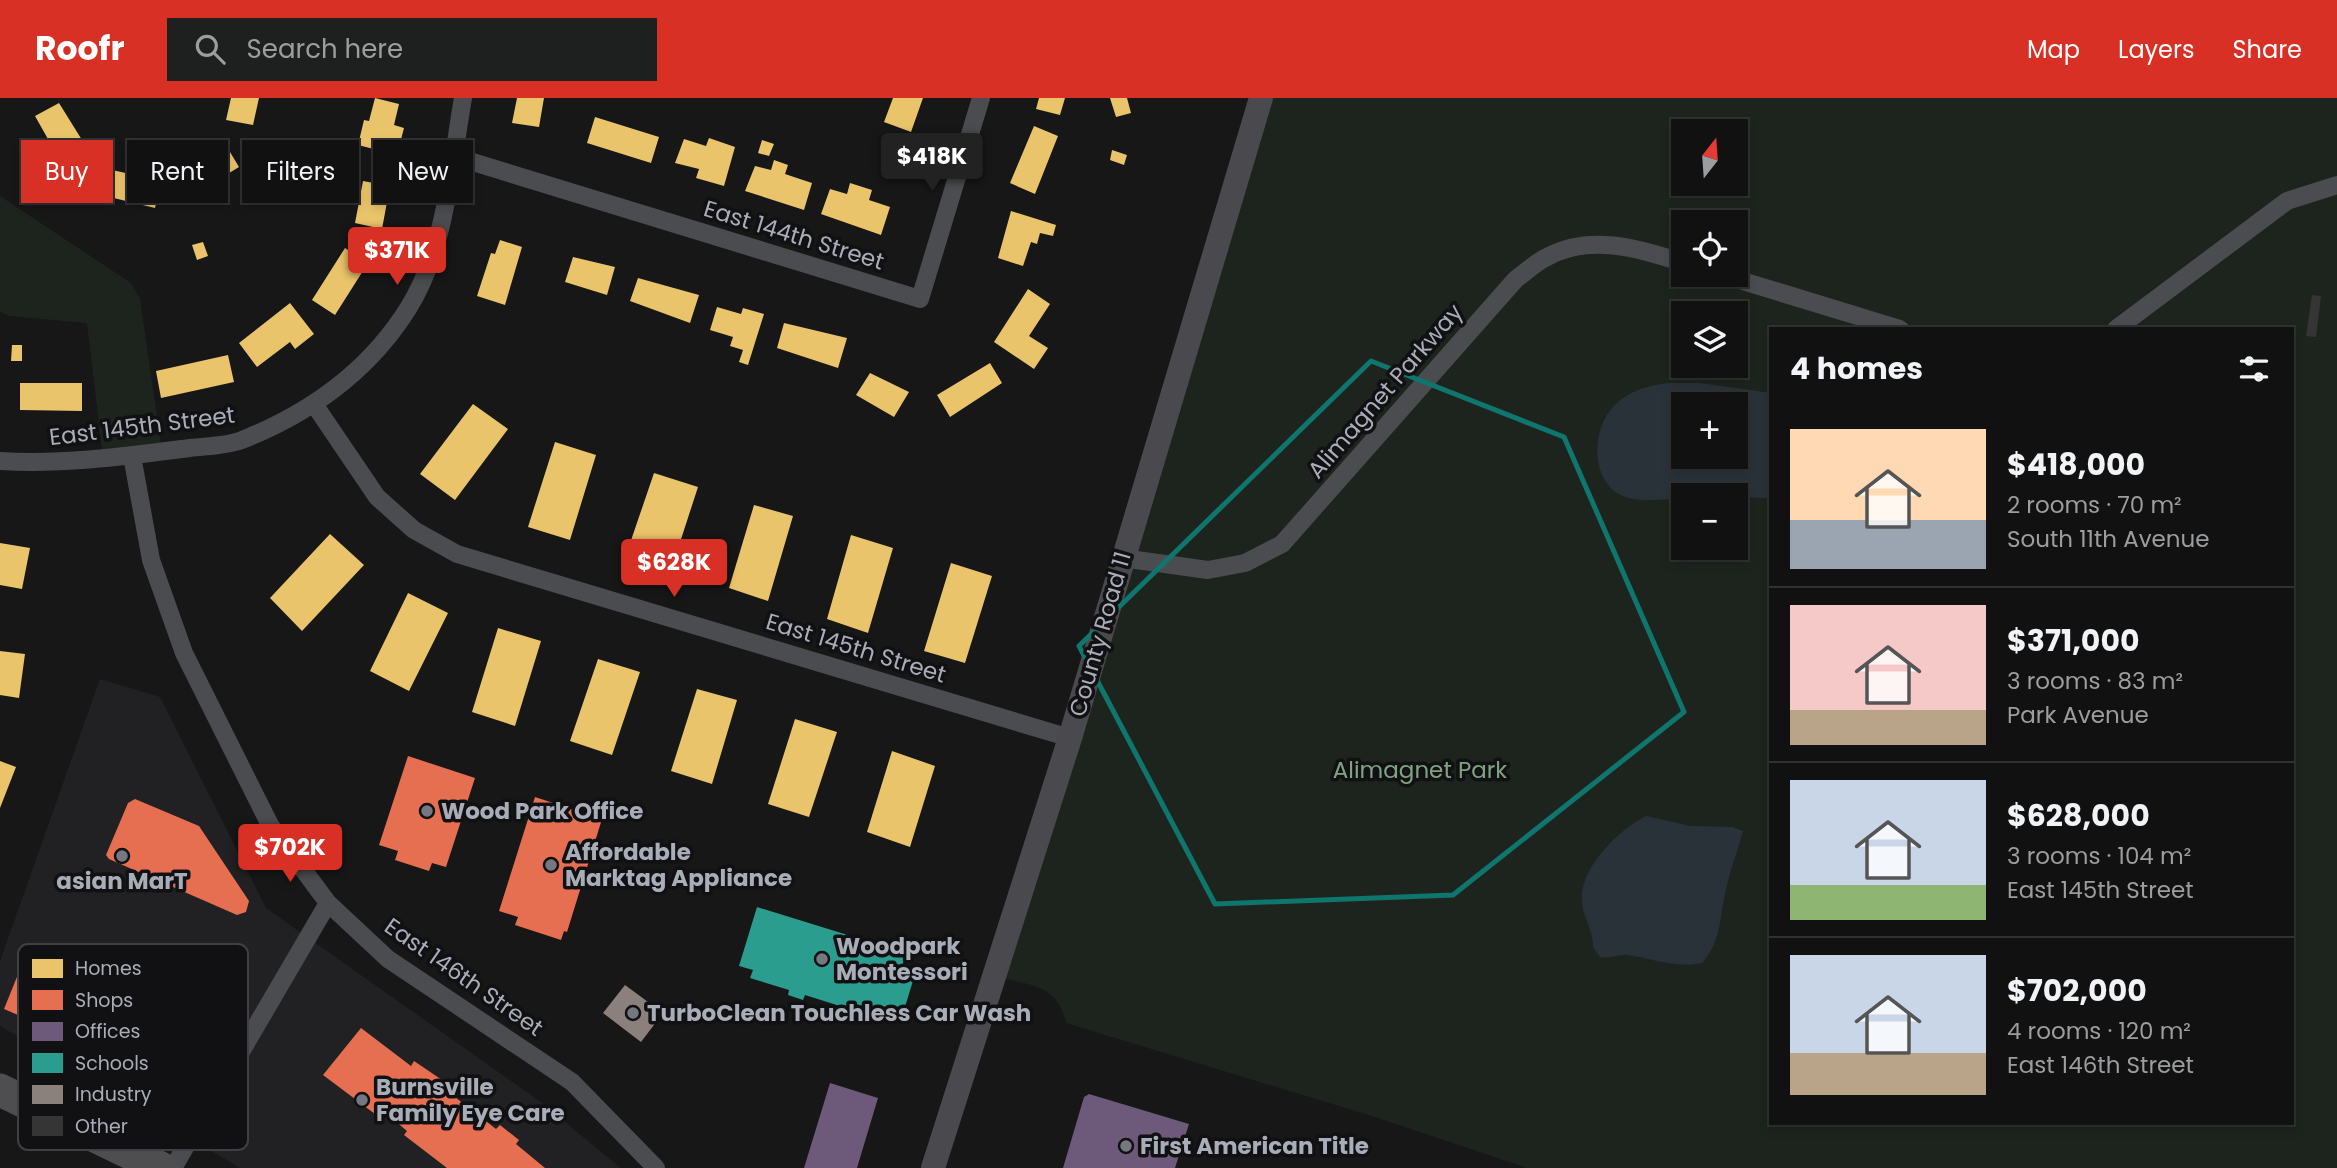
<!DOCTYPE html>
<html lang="en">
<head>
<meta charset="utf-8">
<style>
  :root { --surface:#111; --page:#1e1f1f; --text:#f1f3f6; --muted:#9c9d9f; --line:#303131; --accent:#d93025 }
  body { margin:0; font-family:Poppins,sans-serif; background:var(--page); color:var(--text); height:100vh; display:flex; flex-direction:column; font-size:26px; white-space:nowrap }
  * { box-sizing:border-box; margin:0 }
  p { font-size:23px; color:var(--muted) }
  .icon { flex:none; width:38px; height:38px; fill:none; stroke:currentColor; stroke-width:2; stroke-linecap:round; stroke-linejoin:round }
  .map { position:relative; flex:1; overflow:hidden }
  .sheet { position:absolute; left:1769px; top:229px; width:525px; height:798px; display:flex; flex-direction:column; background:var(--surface); border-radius:0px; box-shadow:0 4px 10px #0003,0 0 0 2px var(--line) }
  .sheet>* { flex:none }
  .banner { position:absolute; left:21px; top:42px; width:665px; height:63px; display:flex; gap:14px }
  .needle { width:46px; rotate:17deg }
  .tools { position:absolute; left:1671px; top:21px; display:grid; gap:14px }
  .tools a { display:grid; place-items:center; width:77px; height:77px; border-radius:0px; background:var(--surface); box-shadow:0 4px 10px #0003,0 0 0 2px var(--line); font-size:35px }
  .price { position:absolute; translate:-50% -60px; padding:0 16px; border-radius:7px; background:var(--accent); color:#fff; font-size:23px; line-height:46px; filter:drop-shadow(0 2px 4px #0008) }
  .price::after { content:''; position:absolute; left:50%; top:42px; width:21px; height:16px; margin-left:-10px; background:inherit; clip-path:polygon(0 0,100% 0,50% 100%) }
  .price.on { background:#222; color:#fff }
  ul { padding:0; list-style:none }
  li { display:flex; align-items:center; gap:21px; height:175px; padding:0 21px }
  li+li { border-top:2px solid var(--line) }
  li span { display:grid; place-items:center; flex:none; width:196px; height:140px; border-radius:0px; color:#555 }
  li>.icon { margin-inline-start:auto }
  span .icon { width:84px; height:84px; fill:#fffc; stroke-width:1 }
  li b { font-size:30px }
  h2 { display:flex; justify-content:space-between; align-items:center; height:84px; padding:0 21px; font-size:30px }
  .tag { padding:0 24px; border-radius:0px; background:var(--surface); box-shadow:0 4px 10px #0003,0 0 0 2px var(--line); font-size:24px; line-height:63px }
  .tag.on { background:var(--accent); color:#fff }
  header { display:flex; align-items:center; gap:42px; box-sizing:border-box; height:98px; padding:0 35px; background:var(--accent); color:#fff }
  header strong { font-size:33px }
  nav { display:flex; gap:38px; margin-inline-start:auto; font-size:24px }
  .search { width:490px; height:63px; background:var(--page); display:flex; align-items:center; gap:18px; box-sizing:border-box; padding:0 24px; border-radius:0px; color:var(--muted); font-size:26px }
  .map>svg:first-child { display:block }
  .built { fill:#212123 }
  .green { fill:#1d241e; fill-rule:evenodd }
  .water { fill:#2a3239; fill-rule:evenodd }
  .homes { fill:#e9c46a }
  .shops { fill:#e76f51 }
  .offices { fill:#6d597a }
  .schools { fill:#2a9d8f }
  .industry { fill:#8a817c }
  .building { fill:#353536 }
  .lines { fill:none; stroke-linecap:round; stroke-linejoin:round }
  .street { stroke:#4b4c50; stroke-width:18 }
  .secondary { stroke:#4a4a4e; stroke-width:24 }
  .highway { stroke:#4e4e51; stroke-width:33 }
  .marked { fill:none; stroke:#0f766e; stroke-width:5; stroke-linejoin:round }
  .poi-dot { fill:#757880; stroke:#111113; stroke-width:2.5 }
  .labels { text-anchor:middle; stroke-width:7; stroke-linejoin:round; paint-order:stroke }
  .street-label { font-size:23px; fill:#a8adb8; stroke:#111113 }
  .park-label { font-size:23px; fill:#7fa381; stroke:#111113 }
  .poi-label { font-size:23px; font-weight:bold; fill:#a8adb8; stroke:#111113; text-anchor:start }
  .key { fill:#111113; stroke:#3e4045; stroke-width:2 }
  .key-label { font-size:19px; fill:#a8adb8 }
</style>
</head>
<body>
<header>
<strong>Roofr</strong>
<div class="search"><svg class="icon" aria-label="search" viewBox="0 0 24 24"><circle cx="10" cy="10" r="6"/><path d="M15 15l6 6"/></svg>Search here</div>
<nav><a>Map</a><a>Layers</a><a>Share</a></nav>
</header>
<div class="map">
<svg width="2337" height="1070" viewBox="0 0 2337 1070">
  <rect width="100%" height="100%" fill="#171717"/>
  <!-- built -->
  <path class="built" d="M 100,581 L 160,599 L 266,810 L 538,1002 L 621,1070 L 240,1070 L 0,928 L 0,863 Z"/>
  <!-- green -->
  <path class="green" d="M 1261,0 L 2337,0 L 2337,1070 L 1527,1070 L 1375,1019 L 1066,925 C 1057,885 1032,889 996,878 ZM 1684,33 L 1736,33 L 1736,86 L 1684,86 ZM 1684,124 L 1736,124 L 1736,177 L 1684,177 ZM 1684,215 L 1736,215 L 1736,268 L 1684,268 ZM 1771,231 L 2292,231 L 2292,1026 L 1771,1026 ZM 1684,306 L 1736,306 L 1736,359 L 1684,359 ZM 1684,397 L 1736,397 L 1736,450 L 1684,450 Z
    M 0,98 L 131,185 L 140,201 L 162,354 L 103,360 L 87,225 L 9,218 L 0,214 Z"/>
  <!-- water -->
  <path class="water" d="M 1668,285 L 1700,285 L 1771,295 L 1771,400 L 1684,397 L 1683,400 C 1666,401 1640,405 1623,398 C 1590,384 1591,331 1614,308 C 1630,292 1647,288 1668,285 ZM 1684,306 L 1736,306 L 1736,359 L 1684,359 Z
    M 1646,718 L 1690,728 L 1732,729 L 1743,733 C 1738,752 1731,769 1727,787 C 1719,816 1723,842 1702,865 C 1674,870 1655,861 1628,857 C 1619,856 1610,861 1600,859 L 1593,849 C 1594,832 1582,819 1582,802 C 1580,769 1620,731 1646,718 Z"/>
  <!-- homes -->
  <path class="homes" d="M 231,0 L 259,0 L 253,27 L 226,22 Z
    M 375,0 L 399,6 L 394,27 L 404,30 L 397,57 L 358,47 L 364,22 L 369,23 Z
    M 517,0 L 544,0 L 539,29 L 512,25 Z
    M 893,0 L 923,0 L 911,34 L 884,24 Z
    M 1039,0 L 1065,0 L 1060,17 L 1036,11 Z
    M 1110,0 L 1127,0 L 1131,15 L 1116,19 Z
    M 59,5 L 92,58 L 66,73 L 35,18 Z
    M 595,19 L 659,39 L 651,65 L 587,45 Z
    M 1034,28 L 1058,38 L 1035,96 L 1010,85 Z
    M 709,40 L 735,49 L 724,88 L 696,80 L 699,71 L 675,65 L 684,41 L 706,48 Z
    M 762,42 L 774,46 L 769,58 L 758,55 Z
    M 224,44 L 239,69 L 188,100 L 173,77 L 189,68 L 186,63 Z
    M 1112,52 L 1127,57 L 1124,67 L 1110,62 Z
    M 303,60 L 315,62 L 314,72 L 302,71 Z
    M 774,62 L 788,67 L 785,76 L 812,85 L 804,112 L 745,93 L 755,68 L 771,72 Z
    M 99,69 L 161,83 L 155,110 L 93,95 Z
    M 363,83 L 390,88 L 382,131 L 355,125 Z
    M 850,85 L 872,92 L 869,102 L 890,109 L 881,137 L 821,116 L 830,91 L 847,96 Z
    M 1011,113 L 1056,127 L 1053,138 L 1040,135 L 1037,146 L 1031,144 L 1023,168 L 998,160 Z
    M 500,142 L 522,149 L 505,207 L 477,198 L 491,155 L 495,156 Z
    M 203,144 L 208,158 L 197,162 L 192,147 Z
    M 345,150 L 368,165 L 335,217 L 312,202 Z
    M 573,159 L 615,169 L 607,197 L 565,184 Z
    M 638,180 L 699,197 L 690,225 L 630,203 Z
    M 1028,191 L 1050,206 L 1029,238 L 1048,250 L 1034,271 L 994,244 Z
    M 290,205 L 314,236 L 295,251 L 290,244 L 257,269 L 239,245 Z
    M 717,209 L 741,216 L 743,210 L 764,216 L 748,267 L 739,264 L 743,252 L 730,248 L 733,239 L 710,232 Z
    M 784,225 L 847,240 L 838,270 L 777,250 Z
    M 12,247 L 22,247 L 22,263 L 11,263 Z
    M 228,257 L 234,284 L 161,300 L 156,273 Z
    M 990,265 L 1002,285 L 950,319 L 937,297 Z
    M 870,275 L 909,294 L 894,319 L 856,297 Z
    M 20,285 L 82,285 L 82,313 L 20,312 Z
    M 473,306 L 508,331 L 455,402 L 420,376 Z
    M 555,344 L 596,357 L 570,442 L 528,429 Z
    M 654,375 L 698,389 L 671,472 L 626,457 Z
    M 754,407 L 793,418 L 768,503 L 729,490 Z
    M 330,436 L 364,467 L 302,533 L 270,500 Z
    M 851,437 L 893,450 L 868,535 L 827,521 Z
    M 0,445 L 30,450 L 22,491 L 0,487 Z
    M 951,465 L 992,478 L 965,565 L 924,553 Z
    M 408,495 L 448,515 L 409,593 L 370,573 Z
    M 498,530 L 541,543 L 515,628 L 472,614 Z
    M 0,553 L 25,556 L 19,600 L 0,597 Z
    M 598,561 L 640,574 L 612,657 L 570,643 Z
    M 697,591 L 737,602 L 712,686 L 671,673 Z
    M 795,621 L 837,634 L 809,719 L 768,706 Z
    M 892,653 L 935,668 L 910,749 L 867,734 Z
    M 0,663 L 16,669 L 0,710 Z"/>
  <!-- shops -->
  <path class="shops" d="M 408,658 L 475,680 L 446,769 L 432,765 L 429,773 L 395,762 L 398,753 L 379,747 Z
    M 535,699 L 602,721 L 567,834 L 564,833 L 561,842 L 515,827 L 518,819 L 499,813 Z
    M 135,701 L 199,728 L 249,803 L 246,814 L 237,817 L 109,761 L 106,757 L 128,705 Z
    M 23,864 L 96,894 L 76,942 L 4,911 Z
    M 361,930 L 411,968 L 414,963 L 445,984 L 442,989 L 496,1031 L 500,1027 L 519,1042 L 516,1046 L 545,1070 L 447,1070 L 404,1037 L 407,1033 L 379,1009 L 375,1016 L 323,977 Z"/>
  <!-- offices -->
  <path class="offices" d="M 830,985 L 878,1000 L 857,1070 L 804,1070 Z
    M 1089,996 L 1189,1026 L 1175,1070 L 1063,1070 L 1084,999 Z"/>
  <!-- schools -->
  <path class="schools" d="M 757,809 L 906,855 L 902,869 L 916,873 L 904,912 L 890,908 L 886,922 L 877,920 L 876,925 L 860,920 L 862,915 L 805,897 L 803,902 L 788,897 L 789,892 L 750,880 L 753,872 L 739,868 Z"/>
  <!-- industry -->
  <path class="industry" d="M 625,887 L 663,915 L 641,944 L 603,915 Z"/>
  <!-- building -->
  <path class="building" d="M 2312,197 L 2321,198 L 2316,239 L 2306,238 Z"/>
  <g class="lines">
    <!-- street -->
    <path class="street" d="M 453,58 L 920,201 L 981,0
      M 1723,177 L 1900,231
      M 2116,231 L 2287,103 L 2337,87
      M 314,306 L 377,399 L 414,432 L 457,456 L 1070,640
      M 132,358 L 151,462 L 184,555 L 270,727 L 328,805 L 388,861 L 572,984 L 656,1070
      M 0,363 C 63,367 127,358 190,350 C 206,348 227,348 242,342 C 310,315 370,272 409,209 C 446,149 451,68 463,0
      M 1122,460 L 1208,472 L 1245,465 L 1282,446 L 1516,181 C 1526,174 1536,164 1547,159 C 1591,135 1639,151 1684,165
      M 173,1070 L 328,805"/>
    <!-- secondary -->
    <path class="secondary" d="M 933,1070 L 1070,640 L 1261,0"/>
    <!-- highway -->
    <path class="highway" d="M 0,992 L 161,1070"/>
  </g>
  <!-- marked area -->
  <path class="marked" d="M 1371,263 L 1564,339 L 1684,614 L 1453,797 L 1215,806 L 1079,548 Z"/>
  <!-- markers -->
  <g class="poi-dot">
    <circle cx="427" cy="713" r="7"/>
    <circle cx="122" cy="758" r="7"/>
    <circle cx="551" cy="767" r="7"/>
    <circle cx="822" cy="861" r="7"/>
    <circle cx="633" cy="915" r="7"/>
    <circle cx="362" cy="1002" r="7"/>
    <circle cx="1126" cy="1048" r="7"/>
  </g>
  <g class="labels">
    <!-- street labels -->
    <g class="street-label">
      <text transform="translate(794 137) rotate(17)" y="8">East 144th Street</text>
      <text transform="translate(1385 293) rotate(-49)" y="8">Alimagnet Parkway</text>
      <text transform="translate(142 328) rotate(-7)" y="8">East 145th Street</text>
      <text transform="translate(1100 536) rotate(-74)" y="8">County Road 11</text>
      <text transform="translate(856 550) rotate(17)" y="8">East 145th Street</text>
      <text transform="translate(464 879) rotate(35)" y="8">East 146th Street</text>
    </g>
    <!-- park labels -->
    <g class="park-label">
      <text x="1420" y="680">Alimagnet Park</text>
    </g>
    <!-- poi labels -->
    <g class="poi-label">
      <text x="441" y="721">Wood Park Office</text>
      <text x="565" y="762">Affordable<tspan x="565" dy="26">Marktag Appliance</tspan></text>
      <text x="122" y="791" text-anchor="middle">asian MarT</text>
      <text x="836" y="856">Woodpark<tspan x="836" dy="26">Montessori</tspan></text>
      <text x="647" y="923">TurboClean Touchless Car Wash</text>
      <text x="376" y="997">Burnsville<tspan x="376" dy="26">Family Eye Care</tspan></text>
      <text x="1140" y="1056">First American Title</text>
    </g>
  </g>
  <!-- legend -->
  <rect x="18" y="846" width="230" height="206" rx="10" class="key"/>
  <rect x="32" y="861" width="31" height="19" fill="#e9c46a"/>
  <rect x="32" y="892" width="31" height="20" fill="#e76f51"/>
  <rect x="32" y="924" width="31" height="19" fill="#6d597a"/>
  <rect x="32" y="955" width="31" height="20" fill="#2a9d8f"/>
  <rect x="32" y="987" width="31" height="19" fill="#8a817c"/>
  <rect x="32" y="1018" width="31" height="20" fill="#353536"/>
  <g class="key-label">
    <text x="75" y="877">Homes</text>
    <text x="75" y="909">Shops</text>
    <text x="75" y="940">Offices</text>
    <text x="75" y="972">Schools</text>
    <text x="75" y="1003">Industry</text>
    <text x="75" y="1035">Other</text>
  </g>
</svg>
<div class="tools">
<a><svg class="needle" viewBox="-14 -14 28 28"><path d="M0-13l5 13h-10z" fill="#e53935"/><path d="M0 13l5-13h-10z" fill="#9c9d9f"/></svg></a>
<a><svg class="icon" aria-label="locate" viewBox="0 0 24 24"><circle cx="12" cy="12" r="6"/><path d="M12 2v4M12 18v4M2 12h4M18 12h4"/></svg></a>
<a><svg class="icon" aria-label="layers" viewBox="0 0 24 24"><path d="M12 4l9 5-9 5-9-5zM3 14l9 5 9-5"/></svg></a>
<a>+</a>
<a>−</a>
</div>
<b class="price on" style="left:932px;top:95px">$418K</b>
<b class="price" style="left:397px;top:189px">$371K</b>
<b class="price" style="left:674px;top:501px">$628K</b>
<b class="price" style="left:290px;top:786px">$702K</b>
<div class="banner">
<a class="tag on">Buy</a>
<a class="tag">Rent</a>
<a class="tag">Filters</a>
<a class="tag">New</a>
</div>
<section class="sheet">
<h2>4 homes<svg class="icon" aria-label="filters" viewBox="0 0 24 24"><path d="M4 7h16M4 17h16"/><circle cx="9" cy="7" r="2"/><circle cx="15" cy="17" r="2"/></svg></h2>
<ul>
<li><span style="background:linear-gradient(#ffd9b3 65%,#9aa5b1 0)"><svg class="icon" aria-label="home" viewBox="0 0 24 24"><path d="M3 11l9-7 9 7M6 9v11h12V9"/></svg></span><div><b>$418,000</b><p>2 rooms · 70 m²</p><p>South 11th Avenue</p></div></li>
<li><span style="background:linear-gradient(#f6c9c9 75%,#b9a48a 0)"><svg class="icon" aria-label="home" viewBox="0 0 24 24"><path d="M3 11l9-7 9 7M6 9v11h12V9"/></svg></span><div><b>$371,000</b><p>3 rooms · 83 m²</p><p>Park Avenue</p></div></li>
<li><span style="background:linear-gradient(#c9d6e8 75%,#8fb573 0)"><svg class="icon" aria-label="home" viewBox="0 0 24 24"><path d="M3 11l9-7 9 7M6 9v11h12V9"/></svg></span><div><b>$628,000</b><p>3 rooms · 104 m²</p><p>East 145th Street</p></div></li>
<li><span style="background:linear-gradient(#c9d6e8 70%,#b9a48a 0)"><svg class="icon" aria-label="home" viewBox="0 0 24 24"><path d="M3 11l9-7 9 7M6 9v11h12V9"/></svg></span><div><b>$702,000</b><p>4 rooms · 120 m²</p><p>East 146th Street</p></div></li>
</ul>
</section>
</div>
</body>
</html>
